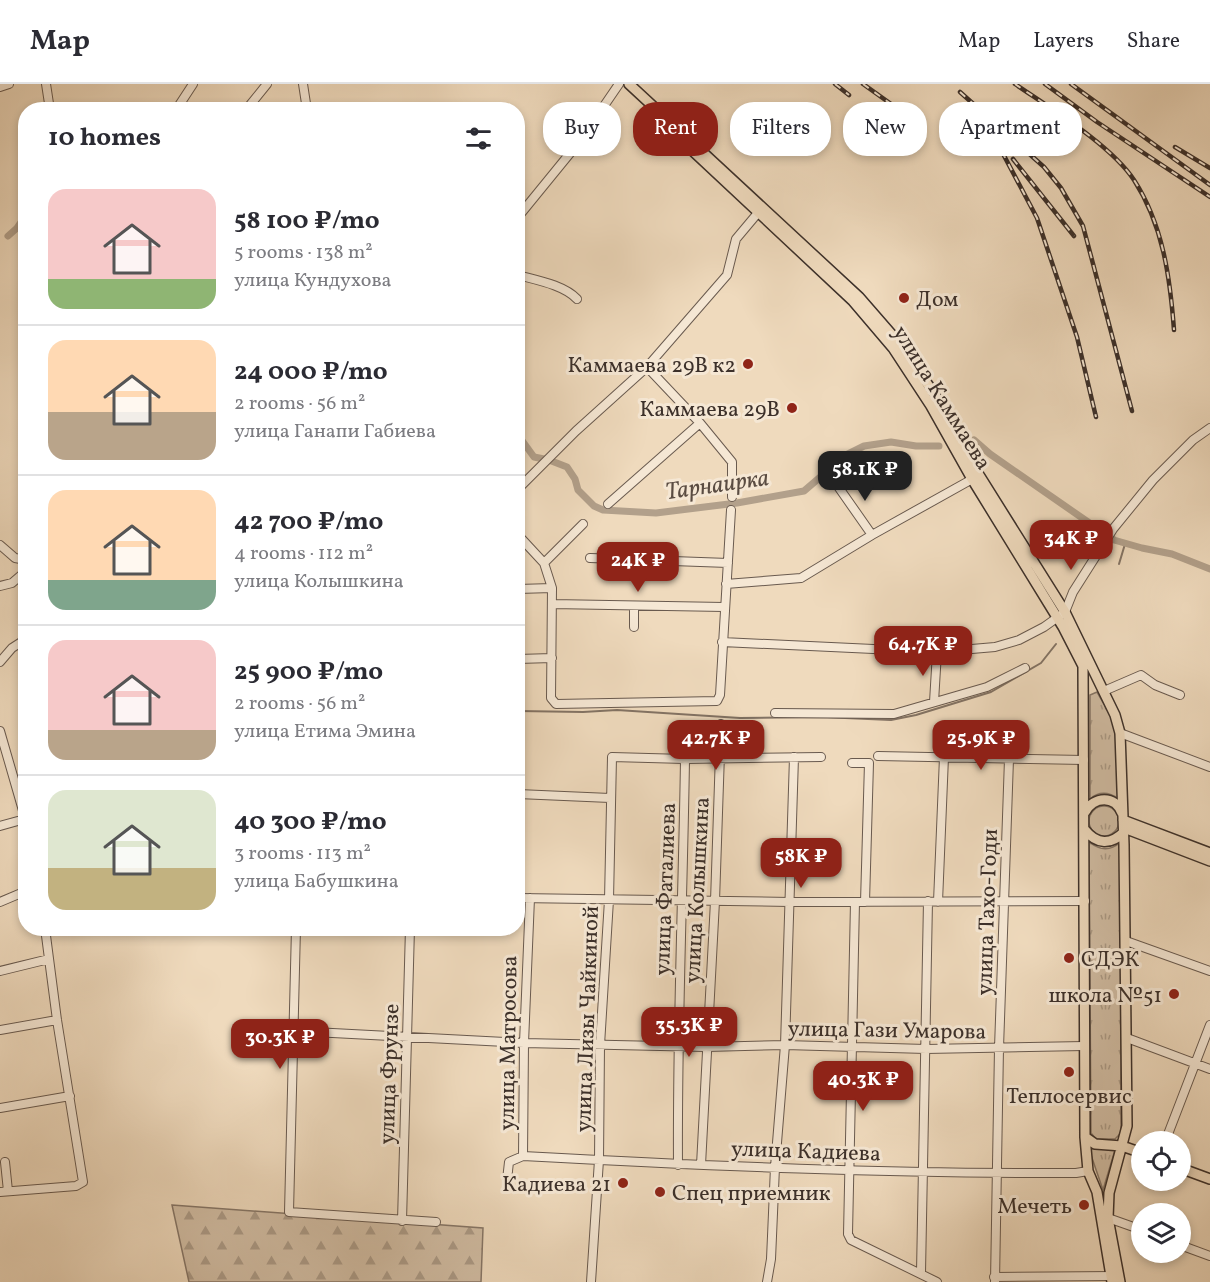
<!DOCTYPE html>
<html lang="en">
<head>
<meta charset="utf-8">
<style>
  :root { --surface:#fff; --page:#f2f2f3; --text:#2b2b33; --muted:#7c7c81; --line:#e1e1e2; --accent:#8f2418 }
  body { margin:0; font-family:Vollkorn,serif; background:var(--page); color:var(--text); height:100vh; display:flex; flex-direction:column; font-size:22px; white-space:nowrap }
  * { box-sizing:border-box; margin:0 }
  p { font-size:20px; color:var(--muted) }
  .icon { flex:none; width:33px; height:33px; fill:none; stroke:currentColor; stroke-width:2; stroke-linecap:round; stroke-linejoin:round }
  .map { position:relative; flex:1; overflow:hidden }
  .drawer { position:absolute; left:18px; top:18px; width:507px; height:834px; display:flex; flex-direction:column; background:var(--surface); border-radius:24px; box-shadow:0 3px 9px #0003 }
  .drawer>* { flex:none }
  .hud { position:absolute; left:543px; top:18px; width:570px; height:54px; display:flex; gap:12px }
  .tools { position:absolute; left:1131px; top:1047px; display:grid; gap:12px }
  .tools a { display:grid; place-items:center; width:60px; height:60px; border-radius:50%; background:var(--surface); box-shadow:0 3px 9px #0003; font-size:30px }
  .price { position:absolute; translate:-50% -51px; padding:0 14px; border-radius:12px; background:var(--accent); color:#fff; font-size:20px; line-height:39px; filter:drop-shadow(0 2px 3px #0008) }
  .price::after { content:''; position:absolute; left:50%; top:36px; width:18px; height:14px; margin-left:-9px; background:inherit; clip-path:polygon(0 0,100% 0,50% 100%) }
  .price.on { background:#222; color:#fff }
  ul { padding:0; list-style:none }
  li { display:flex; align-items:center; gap:18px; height:150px; padding:0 30px }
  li+li { border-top:2px solid var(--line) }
  li span { display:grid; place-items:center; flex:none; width:168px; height:120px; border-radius:18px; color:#555 }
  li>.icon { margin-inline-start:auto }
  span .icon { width:72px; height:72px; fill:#fffc; stroke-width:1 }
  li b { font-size:26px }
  h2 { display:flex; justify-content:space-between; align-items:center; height:72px; padding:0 30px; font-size:26px }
  .tag { padding:0 21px; border-radius:24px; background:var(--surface); box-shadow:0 3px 9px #0003; font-size:21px; line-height:54px }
  .tag.on { background:var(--accent); color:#fff }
  header { display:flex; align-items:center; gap:36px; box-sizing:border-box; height:84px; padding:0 30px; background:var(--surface); border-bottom:2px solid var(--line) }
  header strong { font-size:28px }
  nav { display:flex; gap:33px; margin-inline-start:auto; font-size:21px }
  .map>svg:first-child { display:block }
  .forest { fill:url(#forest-firs); stroke:#867667; stroke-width:1.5 }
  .park { fill:url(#park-tufts); stroke:#867667; stroke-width:1.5 }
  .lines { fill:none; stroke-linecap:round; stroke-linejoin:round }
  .stream { stroke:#837364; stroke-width:2 }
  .canal { stroke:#b2a08b; stroke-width:7 }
  .minor-casing { stroke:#695a4f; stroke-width:10 }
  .major-casing { stroke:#3c302a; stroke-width:12 }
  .minor { stroke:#f5e7d4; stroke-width:8 }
  .major { stroke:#efdabd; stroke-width:9 }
  .rail-casing { stroke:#3c302a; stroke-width:4.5 }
  .rail { stroke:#f5e7d4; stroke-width:2; stroke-dasharray:7; stroke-linecap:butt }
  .poi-dot { fill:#8f2418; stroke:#f5e7d4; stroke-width:2 }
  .labels { text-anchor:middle; stroke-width:6; stroke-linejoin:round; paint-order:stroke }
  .poi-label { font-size:22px; fill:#3c302a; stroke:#f5e7d4; text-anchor:end }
  .street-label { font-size:22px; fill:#3c302a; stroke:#f5e7d4 }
  .water-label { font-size:24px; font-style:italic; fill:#5a4c42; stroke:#f5e7d4 }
</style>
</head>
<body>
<header>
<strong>Map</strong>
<nav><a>Map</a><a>Layers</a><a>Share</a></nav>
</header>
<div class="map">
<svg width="1210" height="1198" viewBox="0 0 1210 1198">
  <defs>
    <pattern id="forest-firs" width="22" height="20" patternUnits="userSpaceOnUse" patternTransform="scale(1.5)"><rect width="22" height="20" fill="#d1bda4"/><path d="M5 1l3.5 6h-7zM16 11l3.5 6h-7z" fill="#ab9a86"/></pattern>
    <pattern id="park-tufts" width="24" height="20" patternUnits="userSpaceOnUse" patternTransform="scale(1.5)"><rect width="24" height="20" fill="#d1bda4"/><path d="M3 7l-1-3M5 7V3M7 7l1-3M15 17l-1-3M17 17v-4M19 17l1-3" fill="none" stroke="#ab9a86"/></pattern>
  </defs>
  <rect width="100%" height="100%" fill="#efdabd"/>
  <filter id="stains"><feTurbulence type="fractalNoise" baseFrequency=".00333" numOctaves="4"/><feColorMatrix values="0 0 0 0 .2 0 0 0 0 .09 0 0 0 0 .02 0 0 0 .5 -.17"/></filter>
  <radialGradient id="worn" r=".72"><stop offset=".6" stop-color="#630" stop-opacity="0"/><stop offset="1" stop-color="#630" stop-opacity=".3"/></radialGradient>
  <!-- forest -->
  <path class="forest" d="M 172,1121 L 483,1144 L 481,1198 L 189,1198 Z"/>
  <!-- park -->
  <path class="park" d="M 1097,608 L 1111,632 L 1116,651 L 1119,715 C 1109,708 1099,707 1090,715 L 1090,611 Z
    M1089 737a15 15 0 1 1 30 0a15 15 0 1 1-30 0Z
    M 1089,758 C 1101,767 1110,767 1121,758 L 1121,1049 L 1115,1055 L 1096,1055 L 1091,1049 Z
    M 1091,1062 L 1115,1066 L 1103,1106 L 1091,1071 Z"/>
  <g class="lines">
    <!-- stream -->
    <path class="stream" d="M 1119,480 L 1125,460
      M 518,627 L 583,628 L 617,626 L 740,634 L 822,633 L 891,636 L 916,631 L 991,608 L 1041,579 L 1056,560"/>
    <!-- canal -->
    <path class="canal" d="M 8,152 L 17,144 L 26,131
      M 518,351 L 534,373 L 549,376 L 567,383 L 575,395 L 578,406 L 594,422 L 603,426 L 656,429 L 737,419 L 804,407 L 846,371 L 864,362 L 891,358 L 916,362 L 939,362
      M 974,356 L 990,370 L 1114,456 L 1142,464 L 1172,470 L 1210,485"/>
    <defs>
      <path id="minor" d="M 46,0 L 50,26
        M 303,0 L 307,26
        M 0,3 L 9,0
        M 176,26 L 193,0
        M 246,26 L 267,0
        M 518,133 L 580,57 L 619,0
        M 518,191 C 536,196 564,201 577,215
        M 647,283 L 700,339 L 732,378 L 732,413
        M 837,401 L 872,451
        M 518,405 L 576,347 L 647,283 L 727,191 L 736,155 L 762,124
        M 608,420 L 700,339
        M 518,451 L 544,479 L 552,504 L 551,614 L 556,620 L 717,617 L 720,611 L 731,426
        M 0,461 L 15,474 L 26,476
        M 590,474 L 728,479
        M 544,479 L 583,440
        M 726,500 L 801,494 L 872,451 L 976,393
        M 0,502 L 12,499 L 26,487
        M 518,505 L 552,504
        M 552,520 L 724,523
        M 634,543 L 634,522
        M 722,558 L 937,568 L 995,563 L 1019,556 L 1044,543 L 1065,528 L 1073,508 L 1113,445 L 1153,396 L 1193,356 L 1210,344
        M 518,575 L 552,574
        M 0,578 L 12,564 L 26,555
        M 1104,607 L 1141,591 L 1155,601 L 1180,611
        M 934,618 L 937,568
        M 775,629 L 894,630 L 987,603 L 1025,584
        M 0,647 L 26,737
        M 1120,649 L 1210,683
        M 878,672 L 1084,676
        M 852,679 L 869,679 L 865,818
        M 518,710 L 610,714
        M 0,742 L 25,735
        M 518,814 L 790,818 L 1085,817
        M 0,818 L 26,807
        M 855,818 L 848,1150 L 851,1156 L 937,1198
        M 938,818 L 944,673
        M 296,844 L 289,1128 L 436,1138
        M 1126,857 L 1210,887
        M 0,887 L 49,875
        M 0,946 L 57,936
        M 294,947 L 524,959 L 706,963 L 785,961 L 926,965 L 1084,962
        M 1127,954 L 1210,985
        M 0,1024 L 70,1012
        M 1165,1058 L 1210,941
        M 523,1072 C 707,1082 891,1090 1076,1089 L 1088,1087
        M 5,1078 L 8,1107
        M 678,1081 C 677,945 683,810 685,675
        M 701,1081 L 715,817 L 721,640
        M 507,1096 L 509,1078 L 523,1072 L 524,959 L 530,814
        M 0,1108 L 76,1102 L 83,1098 L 57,936 L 45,844
        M 1108,1134 L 1142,1146
        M 402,1137 L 410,844
        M 1180,1161 L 1210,1172
        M 921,1189 L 928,817
        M 994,1193 L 1116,1192
        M 591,1198 L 599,1076 L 600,961 L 609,816 L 612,673 L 685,675 L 821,673
        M 767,1198 L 771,1175 L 775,1083 L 785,961 L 794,673
        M 995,1198 L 999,964 L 1009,675"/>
      <path id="major" d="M 629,0 L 859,213 L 899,259 L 933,308 L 979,391 L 1065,528 L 1115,631 L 1120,649 L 1124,761 L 1127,1042 L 1109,1109 L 1108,1134 L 1120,1198
        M 664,40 L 853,217 L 893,264 L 931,322 L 972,395 L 1063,543 L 1083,582 L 1085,1053 L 1088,1087 L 1097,1108 L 1112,1198
        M 1085,728 C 1094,712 1115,711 1122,729
        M 1123,736 L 1210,769
        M 1124,744 L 1210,777
        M 1085,746 C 1097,761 1111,761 1124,748
        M 1085,1053 L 1095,1060 L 1122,1062 L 1142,1069
        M 1180,1084 L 1210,1095"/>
    </defs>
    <!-- minor casing -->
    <use href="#minor" class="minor-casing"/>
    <!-- major casing -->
    <use href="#major" class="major-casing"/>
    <!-- minor -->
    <use href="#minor" class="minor"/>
    <!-- major -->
    <use href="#major" class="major"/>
    <defs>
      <path id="rail" d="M 835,0 L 849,11
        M 863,0 L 912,35
        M 1015,0 C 1050,24 1111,61 1134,96 C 1163,141 1170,193 1174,246
        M 1045,0 L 1097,38 L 1210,113
        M 1071,0 L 1210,101
        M 960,8 L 1044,83 L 1061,104 L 1083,142 L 1132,327
        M 980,32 L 991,47 L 1037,134 L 1077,253 L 1096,333
        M 1175,63 L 1210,84
        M 1013,75 L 1074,152"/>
    </defs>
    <!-- rail casing -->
    <use href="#rail" class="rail-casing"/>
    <!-- rail -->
    <use href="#rail" class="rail"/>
  </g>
  <!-- markers -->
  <g class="poi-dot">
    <circle cx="904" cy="214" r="6"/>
    <circle cx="748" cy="280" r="6"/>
    <circle cx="792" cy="324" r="6"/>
    <circle cx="1069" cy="874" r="6"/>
    <circle cx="1174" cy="910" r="6"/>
    <circle cx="1069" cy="988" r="6"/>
    <circle cx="623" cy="1099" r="6"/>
    <circle cx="660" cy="1108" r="6"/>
    <circle cx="1084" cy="1121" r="6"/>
  </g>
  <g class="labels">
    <!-- poi labels -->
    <g class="poi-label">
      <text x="916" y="222" text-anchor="start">Дом</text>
      <text x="736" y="288">Каммаева 29В к2</text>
      <text x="780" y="332">Каммаева 29В</text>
      <text x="1081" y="882" text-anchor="start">СДЭК</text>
      <text x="1162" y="918">школа №51</text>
      <text x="1069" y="1019" text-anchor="middle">Теплосервис</text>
      <text x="611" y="1107">Кадиева 21</text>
      <text x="672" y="1116" text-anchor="start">Спец приемник</text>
      <text x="1072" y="1129">Мечеть</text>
    </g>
    <!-- street labels -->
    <g class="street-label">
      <text transform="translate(943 313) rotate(58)" y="8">улица Каммаева</text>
      <text transform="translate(664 805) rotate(-88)" y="8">улица Фаталиева</text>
      <text transform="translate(696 806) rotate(-87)" y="8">улица Колышкина</text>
      <text transform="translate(986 828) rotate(-88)" y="8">улица Тахо-Годи</text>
      <text transform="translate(586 935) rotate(-88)" y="8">улица Лизы Чайкиной</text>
      <text transform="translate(887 945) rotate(1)" y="8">улица Гази Умарова</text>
      <text transform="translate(507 959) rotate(-89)" y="8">улица Матросова</text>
      <text transform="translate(388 990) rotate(-88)" y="8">улица Фрунзе</text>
      <text transform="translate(806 1066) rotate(2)" y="8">улица Кадиева</text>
    </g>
    <!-- water labels -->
    <g class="water-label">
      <text transform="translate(717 400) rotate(-8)" y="8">Тарнаирка</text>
    </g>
  </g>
  <rect width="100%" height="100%" filter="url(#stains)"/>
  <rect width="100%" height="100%" fill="url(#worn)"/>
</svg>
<div class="tools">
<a><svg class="icon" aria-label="locate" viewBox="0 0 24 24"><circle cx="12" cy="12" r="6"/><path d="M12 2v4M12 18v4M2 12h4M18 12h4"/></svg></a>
<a><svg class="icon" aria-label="layers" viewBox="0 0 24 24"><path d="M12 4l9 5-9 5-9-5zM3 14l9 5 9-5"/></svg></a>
</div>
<b class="price on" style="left:865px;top:418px">58.1K ₽</b>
<b class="price" style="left:1071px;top:487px">34K ₽</b>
<b class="price" style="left:638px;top:509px">24K ₽</b>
<b class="price" style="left:923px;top:593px">64.7K ₽</b>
<b class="price" style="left:716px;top:687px">42.7K ₽</b>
<b class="price" style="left:981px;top:687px">25.9K ₽</b>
<b class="price" style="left:801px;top:805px">58K ₽</b>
<b class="price" style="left:689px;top:974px">35.3K ₽</b>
<b class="price" style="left:280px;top:986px">30.3K ₽</b>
<b class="price" style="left:863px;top:1028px">40.3K ₽</b>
<div class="hud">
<a class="tag">Buy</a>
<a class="tag on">Rent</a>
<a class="tag">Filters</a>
<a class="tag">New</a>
<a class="tag">Apartment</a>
</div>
<section class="drawer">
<h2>10 homes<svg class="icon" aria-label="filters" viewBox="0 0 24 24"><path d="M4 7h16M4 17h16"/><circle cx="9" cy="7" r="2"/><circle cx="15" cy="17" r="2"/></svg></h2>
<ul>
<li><span style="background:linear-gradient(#f6c9c9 75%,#8fb573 0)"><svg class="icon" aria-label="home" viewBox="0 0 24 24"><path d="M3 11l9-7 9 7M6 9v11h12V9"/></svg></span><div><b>58 100 ₽/mo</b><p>5 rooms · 138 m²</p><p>улица Кундухова</p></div></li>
<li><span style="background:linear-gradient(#ffd9b3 60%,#b9a48a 0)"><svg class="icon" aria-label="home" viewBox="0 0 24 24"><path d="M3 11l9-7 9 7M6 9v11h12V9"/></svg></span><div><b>24 000 ₽/mo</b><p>2 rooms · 56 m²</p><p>улица Ганапи Габиева</p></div></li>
<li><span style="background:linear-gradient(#ffd9b3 75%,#7fa58c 0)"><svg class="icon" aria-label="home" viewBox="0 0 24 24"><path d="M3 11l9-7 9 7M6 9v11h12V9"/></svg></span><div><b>42 700 ₽/mo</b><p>4 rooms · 112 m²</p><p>улица Колышкина</p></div></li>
<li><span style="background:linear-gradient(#f6c9c9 75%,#b9a48a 0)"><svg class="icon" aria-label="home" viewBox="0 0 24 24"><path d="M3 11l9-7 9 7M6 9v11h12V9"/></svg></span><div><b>25 900 ₽/mo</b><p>2 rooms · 56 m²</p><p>улица Етима Эмина</p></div></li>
<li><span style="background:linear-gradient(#dfe7d0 65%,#c2b280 0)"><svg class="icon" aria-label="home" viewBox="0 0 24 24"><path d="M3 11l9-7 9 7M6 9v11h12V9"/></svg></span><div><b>40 300 ₽/mo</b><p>3 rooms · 113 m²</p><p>улица Бабушкина</p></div></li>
</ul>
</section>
</div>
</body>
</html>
